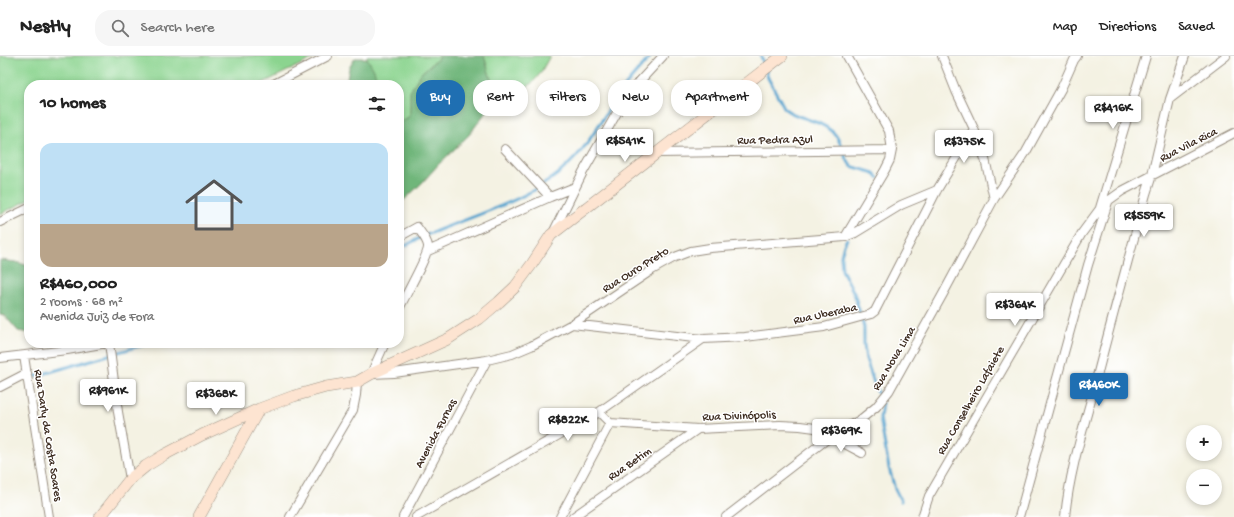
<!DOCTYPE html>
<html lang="en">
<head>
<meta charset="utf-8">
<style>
  :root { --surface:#fff; --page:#f6f6f6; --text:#222; --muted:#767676; --line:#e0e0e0; --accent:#1f6fb2 }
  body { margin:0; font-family:"Gochi Hand",sans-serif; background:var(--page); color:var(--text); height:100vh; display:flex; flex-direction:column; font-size:15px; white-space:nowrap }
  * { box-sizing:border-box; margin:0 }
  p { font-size:13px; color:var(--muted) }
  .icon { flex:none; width:22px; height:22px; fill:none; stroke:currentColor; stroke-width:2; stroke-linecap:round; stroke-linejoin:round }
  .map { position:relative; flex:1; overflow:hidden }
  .panel { position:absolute; left:24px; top:24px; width:380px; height:268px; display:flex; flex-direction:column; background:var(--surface); border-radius:16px; box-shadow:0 2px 6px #0003 }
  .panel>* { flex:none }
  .top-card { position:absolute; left:416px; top:24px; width:380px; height:36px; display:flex; gap:8px }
  .controls { position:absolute; left:1186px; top:369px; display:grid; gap:8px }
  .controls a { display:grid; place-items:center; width:36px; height:36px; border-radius:50%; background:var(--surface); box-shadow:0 2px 6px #0003; font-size:20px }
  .price { position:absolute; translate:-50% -34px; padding:0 9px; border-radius:4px; background:#fff; color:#222; font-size:13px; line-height:26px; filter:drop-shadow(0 1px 2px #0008) }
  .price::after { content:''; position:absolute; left:50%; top:24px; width:12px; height:9px; margin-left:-6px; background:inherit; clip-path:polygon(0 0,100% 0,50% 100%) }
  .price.active { background:var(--accent); color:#fff }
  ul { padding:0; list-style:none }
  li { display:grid; align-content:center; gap:8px; height:212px; padding:0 16px }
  li span { display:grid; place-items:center; height:124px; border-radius:12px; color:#555 }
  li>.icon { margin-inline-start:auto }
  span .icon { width:72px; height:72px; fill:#fffc; stroke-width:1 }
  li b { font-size:17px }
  h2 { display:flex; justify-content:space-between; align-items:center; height:48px; padding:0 16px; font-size:17px }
  .tag { padding:0 14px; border-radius:16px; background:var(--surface); box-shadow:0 2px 6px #0003; font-size:14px; line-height:36px }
  .tag.active { background:var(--accent); color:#fff }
  header { display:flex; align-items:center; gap:24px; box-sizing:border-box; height:56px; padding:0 20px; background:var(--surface); border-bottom:1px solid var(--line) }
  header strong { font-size:19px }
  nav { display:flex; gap:22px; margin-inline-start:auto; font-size:14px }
  .search { width:280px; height:36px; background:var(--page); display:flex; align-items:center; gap:10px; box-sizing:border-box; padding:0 14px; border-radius:16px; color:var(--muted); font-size:15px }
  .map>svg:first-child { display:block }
  .green { fill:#8bd48f; stroke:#637f56 }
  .forest { fill:#70b67a; stroke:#56704c }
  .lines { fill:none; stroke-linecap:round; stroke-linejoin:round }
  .stream { stroke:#54a3ce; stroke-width:3 }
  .street-casing { stroke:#988e80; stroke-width:10 }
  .secondary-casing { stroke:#988e80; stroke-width:12 }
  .street { stroke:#fff; stroke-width:8 }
  .secondary { stroke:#fde4d1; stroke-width:11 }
  .labels { text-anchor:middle; stroke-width:3; stroke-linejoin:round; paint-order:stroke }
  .street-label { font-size:12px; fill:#3b2a1e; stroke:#fff }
</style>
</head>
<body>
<header>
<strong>Nestly</strong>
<div class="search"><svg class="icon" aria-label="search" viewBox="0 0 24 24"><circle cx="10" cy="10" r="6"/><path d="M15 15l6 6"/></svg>Search here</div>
<nav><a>Map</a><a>Directions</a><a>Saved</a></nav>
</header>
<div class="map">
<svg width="1234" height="461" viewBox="0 0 1234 461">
  <rect width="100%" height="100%" fill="#fff"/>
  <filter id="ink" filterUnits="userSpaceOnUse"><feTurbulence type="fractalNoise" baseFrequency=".025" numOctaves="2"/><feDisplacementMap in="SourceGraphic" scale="8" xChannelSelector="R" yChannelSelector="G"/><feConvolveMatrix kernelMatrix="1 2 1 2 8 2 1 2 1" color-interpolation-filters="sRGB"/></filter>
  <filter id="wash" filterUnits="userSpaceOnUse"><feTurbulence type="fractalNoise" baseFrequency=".012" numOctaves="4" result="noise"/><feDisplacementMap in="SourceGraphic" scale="16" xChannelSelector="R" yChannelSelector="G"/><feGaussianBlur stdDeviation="0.9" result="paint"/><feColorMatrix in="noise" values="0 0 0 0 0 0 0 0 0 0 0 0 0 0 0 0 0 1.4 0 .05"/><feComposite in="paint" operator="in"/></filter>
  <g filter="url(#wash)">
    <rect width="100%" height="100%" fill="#f4f2e3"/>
    <!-- green -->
    <path class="green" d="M 0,0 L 318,0 L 259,29 L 29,29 L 29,144 L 0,158 Z
      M 367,0 L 441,0 L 420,18 L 410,36 L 410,60 L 402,65 L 399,65 L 399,29 L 378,29 L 378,27 L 367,2 Z
      M 484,0 L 550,0 C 547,5 544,11 541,16 C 532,30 513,43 497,44 Z"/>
    <!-- forest -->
    <path class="forest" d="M 441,0 L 484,0 L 497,44 L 483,60 L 469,79 L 438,109 L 422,127 L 403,145 L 399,147 L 399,65 L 402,65 L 410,60 L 410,36 L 420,18 Z
      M 355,2 L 367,2 L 374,14 L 378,29 L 346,29 L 349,12 Z
      M 0,204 L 16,206 L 29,210 L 29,277 L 18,275 L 5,260 L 0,259 Z"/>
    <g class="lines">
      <!-- stream -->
      <path class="stream" d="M 761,0 L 764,9
        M 766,15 L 768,22 L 785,53 C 797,63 819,63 833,76 C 842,85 843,100 851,110 L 874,117 L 878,122
        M 847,183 L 844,189 L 841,200 L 842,214 L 854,237 L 864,271 L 864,289 L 866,303 L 876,333 L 881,342
        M 399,193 C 411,187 422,180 434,176 C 478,158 536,142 569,108 C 590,88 599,67 615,44 C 625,28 639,14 651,0
        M 29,322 L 150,287
        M 882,347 L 880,362 L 889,412 L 895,433 L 901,445"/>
    </g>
  </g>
  <g filter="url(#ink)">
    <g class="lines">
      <defs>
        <path id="street" d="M 942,0 L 956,35 L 974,73 L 985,103 L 994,143
          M 272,29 L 328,0
          M 1171,42 L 1226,0
          M 505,93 L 550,141
          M 658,97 L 892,94
          M 1100,152 L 1146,0
          M 0,166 L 29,152
          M 553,177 L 583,116 L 626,41 L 639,26 L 663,0
          M 399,181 L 417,171 C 421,177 427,183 428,190 C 429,198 404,242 399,253
          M 845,181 L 885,114 L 890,104 L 892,94 L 889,75 L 847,0
          M 428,195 L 550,141 L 575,131
          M 572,268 L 703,283 L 745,281 L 824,271 L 871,258 L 875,255 L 937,134 L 974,73
          M 109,287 L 118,356 L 130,423
          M 385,287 L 371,318 L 394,317 L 487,304 L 512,298 L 531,290 L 572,268 L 652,214 L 675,201 L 691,195 L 710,192 L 845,181 L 855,177 L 901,149 L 937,134
          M 24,300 L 49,461
          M 0,302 L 67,294 L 107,287
          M 0,331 L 27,317
          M 599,356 L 610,367
          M 610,367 L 698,373 L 780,369 L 800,370 L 815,372 L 862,397
          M 290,461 L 353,354 L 356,339 L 357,326
          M 403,461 L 487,304
          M 416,461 L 599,356 L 703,283
          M 560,461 L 610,367
          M 573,461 L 698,373
          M 726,461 L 831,380 L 860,364 L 876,351 L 889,335 L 943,238 L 994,143 L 1026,96 L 1061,33 L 1074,4 L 1077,0
          M 922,461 L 929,440 L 1082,177 L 1099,154 L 1108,145 L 1122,135 L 1234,77
          M 1019,461 L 1088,209 L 1108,146
          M 1065,461 C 1069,420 1081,380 1092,340 C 1109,272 1128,205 1146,138 L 1152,119 L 1170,43 L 1185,0"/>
        <path id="secondary" d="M 100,461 L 130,423 L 146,410 L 164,399 L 202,379 L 259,353 L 294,340 L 326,331 L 357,326 L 371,318 L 448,283 L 479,263 L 499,246 L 515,231 L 532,208 L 551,179 L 782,0
          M 199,461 L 259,353"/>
      </defs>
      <!-- street casing -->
      <use href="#street" class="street-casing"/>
      <!-- secondary casing -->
      <use href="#secondary" class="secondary-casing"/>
      <!-- street -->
      <use href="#street" class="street"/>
      <!-- secondary -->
      <use href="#secondary" class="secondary"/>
    </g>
  </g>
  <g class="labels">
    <!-- street labels -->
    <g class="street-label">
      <text transform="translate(775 83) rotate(-1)" y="4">Rua Pedra Azul</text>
      <text transform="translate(1188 88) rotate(-27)" y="4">Rua Vila Rica</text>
      <text transform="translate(635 213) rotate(-32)" y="4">Rua Ouro Preto</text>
      <text transform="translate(825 257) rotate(-12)" y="4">Rua Uberaba</text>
      <text transform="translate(893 302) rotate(-59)" y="4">Rua Nova Lima</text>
      <text transform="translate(970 344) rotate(-60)" y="4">Rua Conselheiro Lafaiete</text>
      <text transform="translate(739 359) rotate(-2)" y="4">Rua Divinópolis</text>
      <text transform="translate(435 377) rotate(-62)" y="4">Avenida Furnas</text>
      <text transform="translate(49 379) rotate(81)" y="4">Rua Darly da Costa Soares</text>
      <text transform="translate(629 407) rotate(-35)" y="4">Rua Betim</text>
    </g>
  </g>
</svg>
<div class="controls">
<a>+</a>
<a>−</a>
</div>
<b class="price" style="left:1113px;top:74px">R$416K</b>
<b class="price" style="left:625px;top:107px">R$541K</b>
<b class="price" style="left:964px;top:108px">R$375K</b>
<b class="price" style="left:1144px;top:182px">R$559K</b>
<b class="price" style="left:1015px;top:271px">R$364K</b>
<b class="price active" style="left:1099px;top:351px">R$460K</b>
<b class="price" style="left:108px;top:357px">R$961K</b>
<b class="price" style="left:216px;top:360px">R$368K</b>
<b class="price" style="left:568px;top:386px">R$822K</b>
<b class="price" style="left:841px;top:397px">R$369K</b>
<div class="top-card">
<a class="tag active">Buy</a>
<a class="tag">Rent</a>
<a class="tag">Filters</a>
<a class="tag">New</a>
<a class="tag">Apartment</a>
</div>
<section class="panel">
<h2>10 homes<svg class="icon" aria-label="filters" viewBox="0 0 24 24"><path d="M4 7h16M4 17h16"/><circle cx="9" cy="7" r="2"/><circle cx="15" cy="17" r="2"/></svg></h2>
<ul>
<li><span style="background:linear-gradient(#bfe0f5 65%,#b9a48a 0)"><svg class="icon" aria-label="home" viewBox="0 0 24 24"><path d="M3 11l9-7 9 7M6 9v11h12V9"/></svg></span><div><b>R$460,000</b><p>2 rooms · 68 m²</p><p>Avenida Juiz de Fora</p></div></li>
</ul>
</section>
</div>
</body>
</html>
